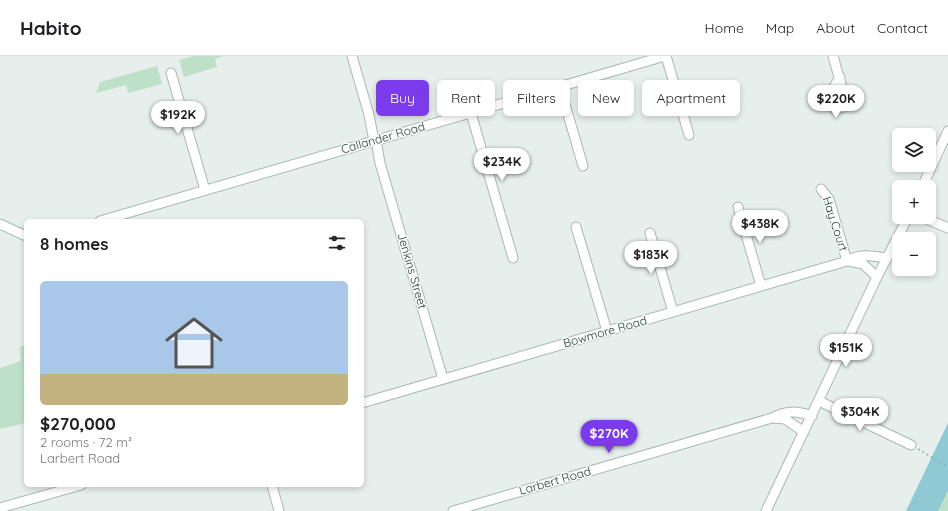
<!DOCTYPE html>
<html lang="en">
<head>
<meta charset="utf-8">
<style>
  :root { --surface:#fff; --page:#f6f6f6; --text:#202124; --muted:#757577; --line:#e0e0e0; --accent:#7c3aed }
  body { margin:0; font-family:Quicksand,sans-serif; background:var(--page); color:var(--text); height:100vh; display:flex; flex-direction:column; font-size:15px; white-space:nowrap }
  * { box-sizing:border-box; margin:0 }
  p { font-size:13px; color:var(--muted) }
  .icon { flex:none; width:22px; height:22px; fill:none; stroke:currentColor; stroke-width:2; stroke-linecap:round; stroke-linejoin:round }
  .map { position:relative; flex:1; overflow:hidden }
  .panel { position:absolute; left:24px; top:163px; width:340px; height:268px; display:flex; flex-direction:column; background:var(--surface); border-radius:6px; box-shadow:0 2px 6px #0003 }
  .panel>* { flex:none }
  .banner { position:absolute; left:376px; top:24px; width:380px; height:36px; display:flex; gap:8px }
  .controls { position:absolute; left:892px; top:72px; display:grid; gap:8px }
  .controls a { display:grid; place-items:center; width:44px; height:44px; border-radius:6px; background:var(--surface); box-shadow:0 2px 6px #0003; font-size:20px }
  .price { position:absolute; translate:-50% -34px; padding:0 9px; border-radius:14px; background:#fff; color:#222; font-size:13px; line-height:26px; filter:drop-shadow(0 1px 2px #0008) }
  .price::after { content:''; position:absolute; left:50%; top:24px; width:12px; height:9px; margin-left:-6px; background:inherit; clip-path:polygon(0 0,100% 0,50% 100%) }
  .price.selected { background:var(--accent); color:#fff }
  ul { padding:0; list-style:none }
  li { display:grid; align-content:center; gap:8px; height:212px; padding:0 16px }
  li span { display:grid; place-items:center; height:124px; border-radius:6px; color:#555 }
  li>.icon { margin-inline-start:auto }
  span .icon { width:72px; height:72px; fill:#fffc; stroke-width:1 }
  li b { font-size:17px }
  h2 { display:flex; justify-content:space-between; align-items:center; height:48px; padding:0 16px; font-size:17px }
  .tag { padding:0 14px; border-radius:6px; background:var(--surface); box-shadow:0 2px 6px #0003; font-size:14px; line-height:36px }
  .tag.selected { background:var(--accent); color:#fff }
  header { display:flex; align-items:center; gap:24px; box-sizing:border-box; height:56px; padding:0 20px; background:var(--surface); border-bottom:1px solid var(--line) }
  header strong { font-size:19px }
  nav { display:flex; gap:22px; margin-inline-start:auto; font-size:14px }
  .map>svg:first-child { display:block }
  .green { fill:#bfe0c8 }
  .water { fill:#8ec9d4 }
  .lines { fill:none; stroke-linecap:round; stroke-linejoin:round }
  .minor-casing { stroke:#a8b8b2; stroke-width:11 }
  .path { stroke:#86b3a5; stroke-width:1.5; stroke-dasharray:2 3; stroke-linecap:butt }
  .minor { stroke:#fff; stroke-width:9 }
  .labels { text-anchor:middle; stroke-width:3; stroke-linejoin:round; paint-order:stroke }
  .street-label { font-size:12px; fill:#24423a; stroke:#f7fbf9 }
</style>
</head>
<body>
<header>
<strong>Habito</strong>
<nav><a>Home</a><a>Map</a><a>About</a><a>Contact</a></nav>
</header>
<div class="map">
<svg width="948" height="455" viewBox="0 0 948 455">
  <rect width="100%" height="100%" fill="#e6efeb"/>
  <!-- green -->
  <path class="green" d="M 193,0 L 224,0 L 215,3 L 217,11 L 184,21 L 179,4 Z
    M 157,10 L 162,28 L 128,37 L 126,29 L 96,37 L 100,26 Z
    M 26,289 L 26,367 L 0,373 L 0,312 L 21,305 L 20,291 Z
    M 948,435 L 948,455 L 938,455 Z"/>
  <!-- water -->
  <path class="water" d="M 948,367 L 948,435 L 938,455 L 906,455 Z"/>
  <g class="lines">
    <defs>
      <path id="minor" d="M 352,0 L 369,59 L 374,85
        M 666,0 L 689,79
        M 833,0 L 846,46 L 842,52 L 834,52 L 829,48 L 828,41 L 840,21
        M 171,17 L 205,134
        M 560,31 L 583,110
        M 471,57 L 513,202
        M 376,84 L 380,107 L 443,323
        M 922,131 L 948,75
        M 821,133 L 829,143 L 847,205
        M 738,151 L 761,230
        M 922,161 L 948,172
        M 100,165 L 665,0
        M 0,168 L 26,180
        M 576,171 L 607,275
        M 650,177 L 673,256
        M 849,205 L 863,208 L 877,221
        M 819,345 L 911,389
        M 362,347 L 847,205 C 860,197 873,200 887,202
        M 773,362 L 785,363 L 804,376
        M 272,429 L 279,455
        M 0,452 L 81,429
        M 453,455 L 772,362 C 786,354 797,355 812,360
        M 766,455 L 877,221 L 908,161"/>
    </defs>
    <!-- minor casing -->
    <use href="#minor" class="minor-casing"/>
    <!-- path -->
    <path class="path" d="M 918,393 L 948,411"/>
    <!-- minor -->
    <use href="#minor" class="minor"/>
  </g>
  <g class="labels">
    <!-- street labels -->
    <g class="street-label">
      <text transform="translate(383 82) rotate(-16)" y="4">Callander Road</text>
      <text transform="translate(835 168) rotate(72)" y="4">Hay Court</text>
      <text transform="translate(412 215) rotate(74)" y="4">Jenkins Street</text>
      <text transform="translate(605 276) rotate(-16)" y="4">Bowmore Road</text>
      <text transform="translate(555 425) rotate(-16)" y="4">Larbert Road</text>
    </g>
  </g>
</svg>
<div class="controls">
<a><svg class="icon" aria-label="layers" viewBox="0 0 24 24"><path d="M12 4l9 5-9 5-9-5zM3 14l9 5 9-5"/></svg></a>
<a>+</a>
<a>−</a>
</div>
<b class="price" style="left:836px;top:63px">$220K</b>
<b class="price" style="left:178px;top:79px">$192K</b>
<b class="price" style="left:502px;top:126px">$234K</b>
<b class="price" style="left:760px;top:188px">$438K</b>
<b class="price" style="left:651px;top:219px">$183K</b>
<b class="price" style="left:846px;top:312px">$151K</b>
<b class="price" style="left:860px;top:376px">$304K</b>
<b class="price selected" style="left:609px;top:398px">$270K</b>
<div class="banner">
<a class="tag selected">Buy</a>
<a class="tag">Rent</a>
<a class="tag">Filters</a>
<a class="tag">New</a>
<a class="tag">Apartment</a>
</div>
<section class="panel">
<h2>8 homes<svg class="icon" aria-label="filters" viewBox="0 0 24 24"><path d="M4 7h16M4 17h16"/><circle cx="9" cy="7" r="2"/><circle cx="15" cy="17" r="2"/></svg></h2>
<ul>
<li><span style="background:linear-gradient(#a9c7e8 75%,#c2b280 0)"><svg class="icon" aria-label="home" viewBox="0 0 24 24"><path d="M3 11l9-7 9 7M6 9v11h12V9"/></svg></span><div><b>$270,000</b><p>2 rooms · 72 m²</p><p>Larbert Road</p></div></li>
</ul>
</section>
</div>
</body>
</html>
